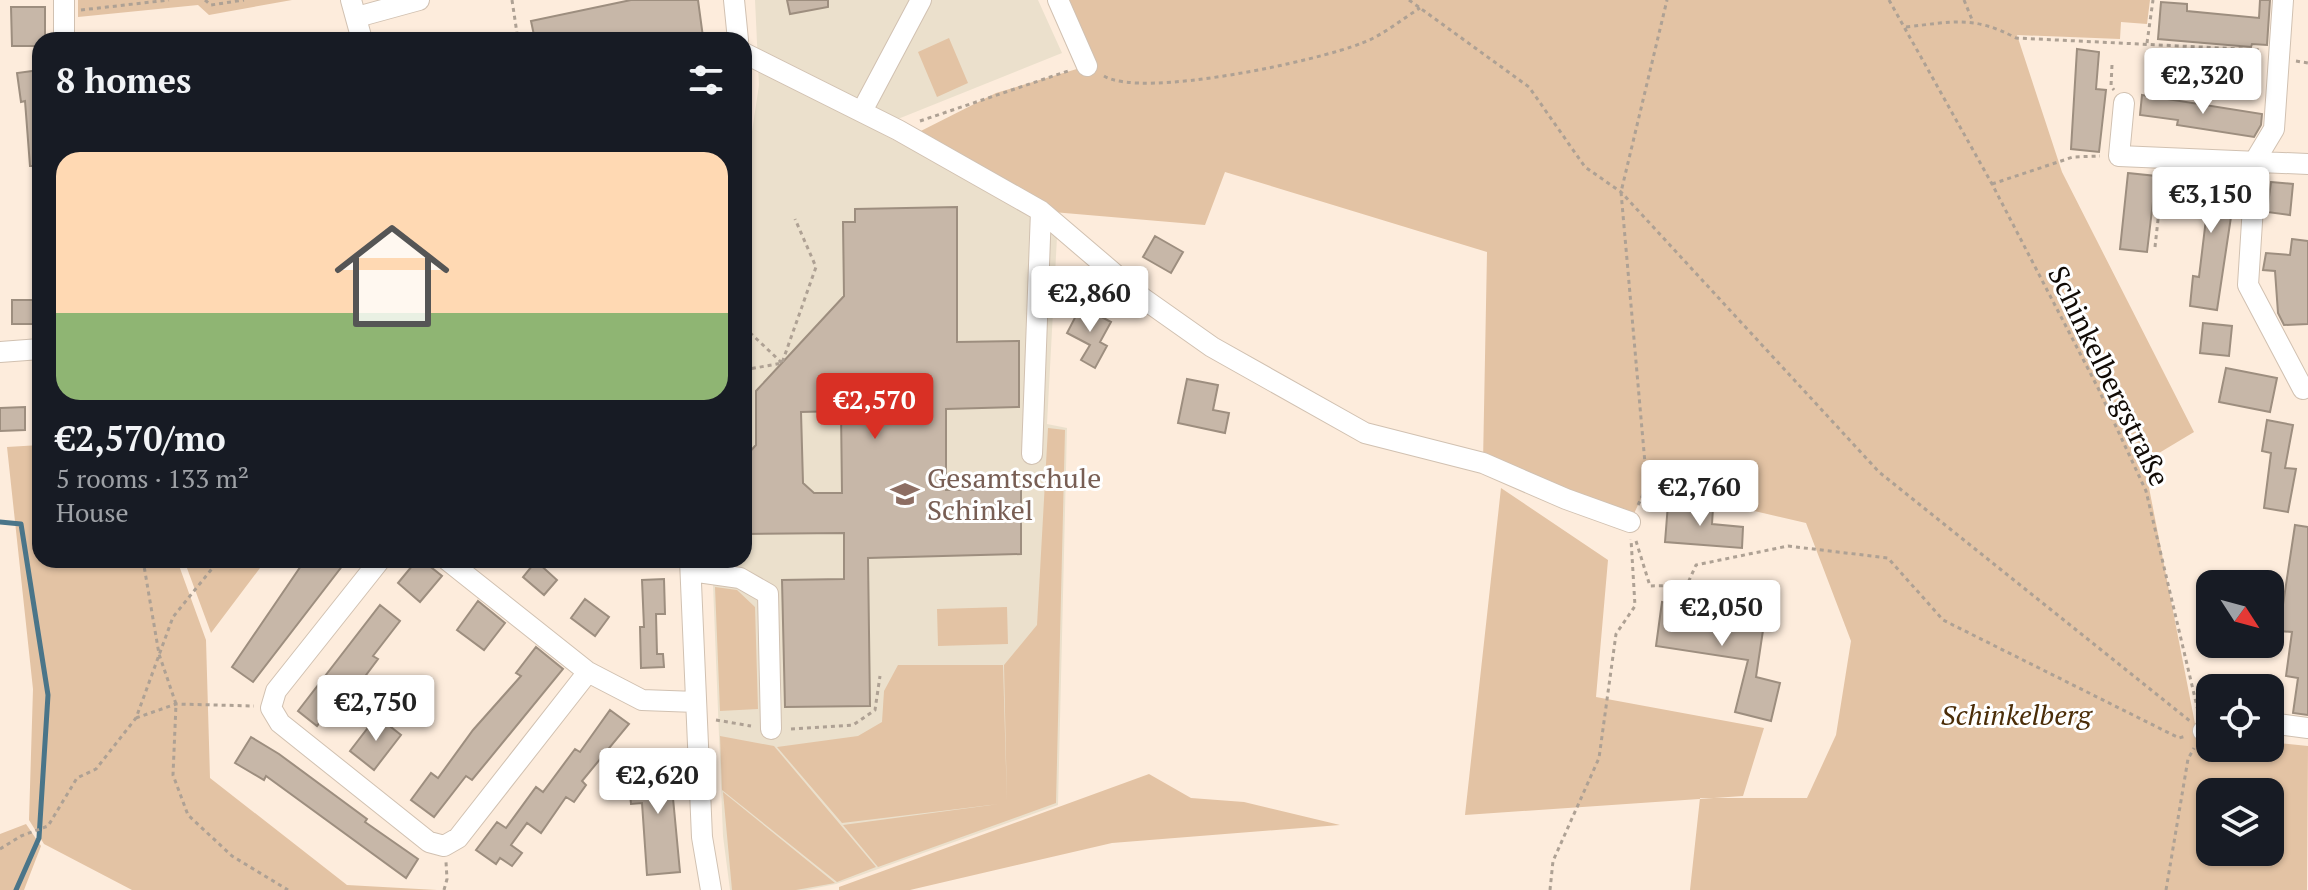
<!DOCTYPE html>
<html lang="en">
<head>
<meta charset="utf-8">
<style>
  :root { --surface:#171b24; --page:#20242c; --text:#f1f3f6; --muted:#9ea1a6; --accent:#d93025 }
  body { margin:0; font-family:"PT Serif",serif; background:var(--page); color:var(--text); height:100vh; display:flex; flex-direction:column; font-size:30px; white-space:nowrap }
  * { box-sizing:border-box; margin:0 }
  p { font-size:26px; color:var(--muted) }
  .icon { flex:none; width:44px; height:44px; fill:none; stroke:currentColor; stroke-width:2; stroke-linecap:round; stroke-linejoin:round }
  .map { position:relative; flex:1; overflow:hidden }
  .panel { position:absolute; left:32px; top:32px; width:720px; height:536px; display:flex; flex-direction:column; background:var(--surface); border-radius:24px; box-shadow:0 2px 6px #0004 }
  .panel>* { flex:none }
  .needle { width:52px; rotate:126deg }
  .controls { position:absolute; left:2196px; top:570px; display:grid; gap:16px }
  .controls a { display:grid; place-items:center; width:88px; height:88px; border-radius:16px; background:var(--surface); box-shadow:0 2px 6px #0004; font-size:40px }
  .price { position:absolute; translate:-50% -68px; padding:0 18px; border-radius:8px; background:#fff; color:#222; font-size:26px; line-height:52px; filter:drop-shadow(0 2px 4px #0008) }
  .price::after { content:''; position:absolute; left:50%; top:48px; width:24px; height:18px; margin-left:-12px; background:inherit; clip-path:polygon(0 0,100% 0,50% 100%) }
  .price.active { background:var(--accent); color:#fff }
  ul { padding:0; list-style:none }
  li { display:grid; align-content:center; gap:16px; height:424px; padding:0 24px }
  li span { display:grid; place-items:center; height:248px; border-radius:24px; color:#555 }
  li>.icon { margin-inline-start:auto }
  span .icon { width:144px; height:144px; fill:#fffc; stroke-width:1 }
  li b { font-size:34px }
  h2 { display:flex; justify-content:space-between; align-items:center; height:96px; padding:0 24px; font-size:34px }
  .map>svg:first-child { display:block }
  .education { fill:#ebe0cc }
  .green { fill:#e3c3a4; fill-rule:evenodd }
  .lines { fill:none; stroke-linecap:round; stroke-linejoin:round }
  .stream { stroke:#4a7589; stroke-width:5 }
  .building { fill:#c7b7a8; stroke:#9d8e7f; stroke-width:2; fill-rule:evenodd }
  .minor-casing { stroke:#d1c1b1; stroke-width:22 }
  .path { stroke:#aea194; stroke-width:3; stroke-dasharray:4 4; stroke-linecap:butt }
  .minor { stroke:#fff; stroke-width:20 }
  .labels { text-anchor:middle; stroke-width:6; stroke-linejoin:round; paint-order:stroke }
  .street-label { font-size:28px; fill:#110b06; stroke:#fff }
  .education-label { font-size:28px; fill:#785e54; stroke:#fff; text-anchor:start }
  .park-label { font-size:28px; font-style:italic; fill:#4b2d08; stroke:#fff }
</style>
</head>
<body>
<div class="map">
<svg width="2308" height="890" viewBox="0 0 2308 890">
  <rect width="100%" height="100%" fill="#fdecdc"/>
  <!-- education -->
  <path class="education" d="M 755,0 L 1038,0 L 1062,53 L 873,129 L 1033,214 L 1057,237 L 1047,424 L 1067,428 L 1058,805 L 836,884 L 806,890 L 730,890 L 723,836 L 712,560 L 744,560 L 744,185 L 759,85 Z"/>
  <!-- green -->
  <path class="green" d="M 78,0 L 292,0 L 209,15 L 198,5 L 78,17 Z
    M 1058,0 L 2150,0 L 2147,24 L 2121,22 L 2120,39 L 2017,35 L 2062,172 L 2194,432 L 2144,462 L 2197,734 L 2210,736 L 2210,748 L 2270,748 L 2270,742 L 2308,746 L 2307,890 L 1690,890 L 1700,798 L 1807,798 L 1836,735 L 1851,641 L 1806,523 L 1647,486 L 1630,522 L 1483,463 L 1487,252 L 1225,172 L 1205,225 L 1041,211 L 903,140 L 996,93 L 1087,66 ZM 2210,792 L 2270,792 L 2270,852 L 2210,852 Z
    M 949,38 L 968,83 L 937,97 L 918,52 Z
    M 1048,428 L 1065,430 L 1056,803 L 878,867 L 843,825 L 999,804 L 842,823 L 777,747 L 858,736 L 882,722 L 884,691 L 898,665 L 1003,665 L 1007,803 L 1004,665 L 1037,625 Z
    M 40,445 L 40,560 L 177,560 L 206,640 L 210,778 L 347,885 L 437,890 L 132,890 L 44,844 L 29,820 L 33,689 L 7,447 Z
    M 1501,488 L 1608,560 L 1596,697 L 1764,728 L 1743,796 L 1465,815 Z
    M 184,560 L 266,560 L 211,633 Z
    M 715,587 L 737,590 L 755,607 L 758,709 L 720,711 Z
    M 1007,607 L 1008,644 L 938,646 L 937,609 Z
    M 720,736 L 774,746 L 876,867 L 837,882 L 722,790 Z
    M 1149,774 L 1191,798 L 1244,802 L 1340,825 L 1112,843 L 910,890 L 839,890 L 839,887 Z
    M 723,792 L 835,883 L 796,890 L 732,890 Z
    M 26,824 L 41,846 L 24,890 L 0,890 L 0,834 Z"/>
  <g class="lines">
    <!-- stream -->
    <path class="stream" d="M 0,522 L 21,524 L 48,695 L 39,838 L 16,890"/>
  </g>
  <!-- building -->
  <path class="building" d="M 631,0 L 698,0 L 703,37 L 535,40 L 531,21 Z
    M 787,0 L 828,0 L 828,7 L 790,14 Z
    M 2260,0 L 2270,0 L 2267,45 L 2252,44 L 2251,47 L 2158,39 L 2161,2 L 2187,4 L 2187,11 L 2259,18 Z
    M 11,7 L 45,7 L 45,40 L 40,40 L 40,46 L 12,46 Z
    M 2077,49 L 2099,52 L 2096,89 L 2106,90 L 2099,152 L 2071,149 Z
    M 40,70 L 40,166 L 30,166 L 25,101 L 21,102 L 17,73 Z
    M 2142,95 L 2262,114 L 2261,125 L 2254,137 L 2177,125 L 2178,120 L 2140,115 Z
    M 2128,173 L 2156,176 L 2147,252 L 2120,249 Z
    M 2211,174 L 2237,177 L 2217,310 L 2190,306 L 2193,276 L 2199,277 L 2209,194 L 2171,189 L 2173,176 L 2210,181 Z
    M 2271,182 L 2293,184 L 2290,215 L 2267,212 Z
    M 957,207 L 957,342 L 1019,341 L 1019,407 L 946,409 L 946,490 L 1021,489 L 1021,554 L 868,558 L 870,706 L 785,707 L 782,580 L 844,579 L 844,533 L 744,534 L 744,458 L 756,445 L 756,391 L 844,296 L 843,222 L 855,222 L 855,209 ZM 841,411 L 842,493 L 814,493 L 803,483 L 801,412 Z
    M 1155,236 L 1183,252 L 1171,273 L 1143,257 Z
    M 2292,239 L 2308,241 L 2308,324 L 2284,325 L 2278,313 L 2275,271 L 2263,270 L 2266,253 L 2290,255 Z
    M 12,300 L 35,300 L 35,324 L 12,324 Z
    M 1081,306 L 1111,322 L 1100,342 L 1107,346 L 1095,368 L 1081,360 L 1090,345 L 1067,333 Z
    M 2203,323 L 2232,326 L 2229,356 L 2200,353 Z
    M 2226,368 L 2277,378 L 2270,412 L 2219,402 Z
    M 1187,379 L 1218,385 L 1213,410 L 1229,413 L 1225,433 L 1178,423 Z
    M 25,407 L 25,430 L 0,431 L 0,408 Z
    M 2267,420 L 2293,425 L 2285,468 L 2296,469 L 2288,512 L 2264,508 L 2271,453 L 2262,451 Z
    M 1668,504 L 1713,508 L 1712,524 L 1743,527 L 1742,548 L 1665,542 Z
    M 2295,525 L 2308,527 L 2308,715 L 2293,713 L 2298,678 L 2286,676 L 2292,632 L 2279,631 Z
    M 305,560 L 318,566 L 323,560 L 336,560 L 343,565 L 253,682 L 232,667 Z
    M 417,560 L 422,560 L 442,576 L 420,602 L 398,583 Z
    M 536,561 L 557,580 L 544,595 L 523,577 Z
    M 664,579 L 665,614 L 656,614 L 657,654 L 663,654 L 664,667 L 641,668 L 640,627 L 644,627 L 642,580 Z
    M 585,599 L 609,617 L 595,636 L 571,618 Z
    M 478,601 L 505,623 L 484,650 L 457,630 Z
    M 1662,602 L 1765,617 L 1756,677 L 1780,683 L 1771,721 L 1735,712 L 1748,660 L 1656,646 Z
    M 380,605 L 400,621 L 373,656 L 378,659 L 354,691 L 347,686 L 317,726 L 298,711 Z
    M 536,647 L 563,669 L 472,780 L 466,776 L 434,817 L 411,800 L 431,773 L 438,778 L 473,730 L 521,676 L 516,673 Z
    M 610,710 L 629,724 L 582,781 L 586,785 L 574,802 L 566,797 L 541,833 L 527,823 L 511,845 L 522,853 L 512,866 L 500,858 L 496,864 L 476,850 L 497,822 L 506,828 L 536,787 L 543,792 L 575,749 L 580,752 Z
    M 377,716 L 401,735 L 374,770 L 350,751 Z
    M 251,737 L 279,754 L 367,819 L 365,822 L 418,859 L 406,878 L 266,776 L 264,780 L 235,763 Z
    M 669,756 L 680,872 L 647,875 L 642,803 L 631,804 L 629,784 L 644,783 L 642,758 Z"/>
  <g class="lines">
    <defs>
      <path id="minor" d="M 64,0 L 64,40
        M 351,0 L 362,40
        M 734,0 L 738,40
        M 1058,0 L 1087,66
        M 2283,0 L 2274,129 L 2256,159 L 2248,285 L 2303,389
        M 357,17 L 419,0
        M 744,53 L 898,130 L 1041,211 L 1144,299 L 1212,347 L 1365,433 L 1483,463 L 1566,499 L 1630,522
        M 2124,103 L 2119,156 L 2308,164
        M 862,111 L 921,0
        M 0,352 L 40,349
        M 1032,454 L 1041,211
        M 380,560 L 276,691 L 271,708 L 280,723 L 429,842 L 444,846 L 458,838 L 588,672
        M 447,560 L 588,672 L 642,700 L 696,702
        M 690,560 L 702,837 L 711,890
        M 691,571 L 740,578 L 768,594 L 771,729
        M 2270,723 L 2308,728
        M 2203,731 L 2210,730"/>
    </defs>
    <!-- minor casing -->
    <use href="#minor" class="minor-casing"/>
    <!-- path -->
    <path class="path" d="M 205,0 L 211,5 L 244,0
      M 512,0 L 518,40
      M 1409,0 L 1529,87 L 1585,167 L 1621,192 L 1879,472 L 2190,721
      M 1889,0 L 1992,184 L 2098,388 L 2146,491 L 2199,715
      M 1964,0 L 1973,22
      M 81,10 L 169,0
      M 1906,27 C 1952,22 1973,15 2016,38 L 2262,50
      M 2147,43 L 2153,0
      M 2296,61 L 2308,63
      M 2112,65 L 2111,86 L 2114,90
      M 1104,76 C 1142,99 1318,61 1362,43 C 1382,36 1402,19 1420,8
      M 920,121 L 1068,71
      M 1992,184 L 2073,157 L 2100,156
      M 2155,247 L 2163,175
      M 744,327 L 782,363
      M 744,370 L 782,363 L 816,267 L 795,219
      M 1638,505 L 1647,486 L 1621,192 L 1667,0
      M 1636,541 L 1650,586 L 1687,585 L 1696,565 L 1788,546 L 1888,558 L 1943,620 L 2179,738 L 2186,736
      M 143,560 L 159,654 L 176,704 L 173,775 L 188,815 L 232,856 L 288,890
      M 136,718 L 176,704 L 254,706
      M 716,720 L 751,726
      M 791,729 L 853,725 L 875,710 L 880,676
      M 0,849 L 21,836 L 48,826 L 77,778 L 96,769 L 136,718 L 173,617 L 219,560
      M 444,890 L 447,879 L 446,862
      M 1550,890 L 1553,861 L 1599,758 L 1616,634 L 1635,606 L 1631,539
      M 2166,890 L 2188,759 L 2194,748"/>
    <!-- minor -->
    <use href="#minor" class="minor"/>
  </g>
  <!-- icons -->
  <defs>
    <symbol id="school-bare" viewBox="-9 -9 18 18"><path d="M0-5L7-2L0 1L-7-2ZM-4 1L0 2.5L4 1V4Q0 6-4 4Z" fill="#8d6e63" stroke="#fff" stroke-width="2.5" paint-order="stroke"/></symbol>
  </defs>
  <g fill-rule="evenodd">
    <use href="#school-bare" x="885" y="474" width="40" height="40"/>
  </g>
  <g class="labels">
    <!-- street labels -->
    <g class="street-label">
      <text transform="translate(2109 376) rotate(64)" y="10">Schinkelbergstraße</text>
    </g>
    <!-- education labels -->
    <g class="education-label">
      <text x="927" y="488">Gesamtschule<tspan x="927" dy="32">Schinkel</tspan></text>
    </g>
    <!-- park labels -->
    <g class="park-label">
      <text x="2016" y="725">Schinkelberg</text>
    </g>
  </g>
</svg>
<div class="controls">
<a><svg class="needle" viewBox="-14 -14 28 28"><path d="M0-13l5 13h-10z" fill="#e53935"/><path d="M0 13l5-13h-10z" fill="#9ea1a6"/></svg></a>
<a><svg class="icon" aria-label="locate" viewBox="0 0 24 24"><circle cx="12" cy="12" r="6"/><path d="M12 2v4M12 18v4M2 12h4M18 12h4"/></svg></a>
<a><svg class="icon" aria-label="layers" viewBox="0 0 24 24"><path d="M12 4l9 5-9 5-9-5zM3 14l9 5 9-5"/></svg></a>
</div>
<b class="price" style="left:2203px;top:116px">€2,320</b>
<b class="price" style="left:2211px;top:235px">€3,150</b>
<b class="price" style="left:1090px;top:334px">€2,860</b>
<b class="price active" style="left:875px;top:441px">€2,570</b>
<b class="price" style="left:1700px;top:528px">€2,760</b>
<b class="price" style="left:1722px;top:648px">€2,050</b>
<b class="price" style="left:376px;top:743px">€2,750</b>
<b class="price" style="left:658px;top:816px">€2,620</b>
<section class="panel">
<h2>8 homes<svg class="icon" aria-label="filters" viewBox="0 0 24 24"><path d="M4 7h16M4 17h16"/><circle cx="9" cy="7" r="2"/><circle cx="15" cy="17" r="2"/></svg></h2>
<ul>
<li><span style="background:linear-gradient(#ffd9b3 65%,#8fb573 0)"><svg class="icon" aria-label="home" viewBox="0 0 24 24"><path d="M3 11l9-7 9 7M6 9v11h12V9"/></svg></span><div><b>€2,570/mo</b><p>5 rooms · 133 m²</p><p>House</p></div></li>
</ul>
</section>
</div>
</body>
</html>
